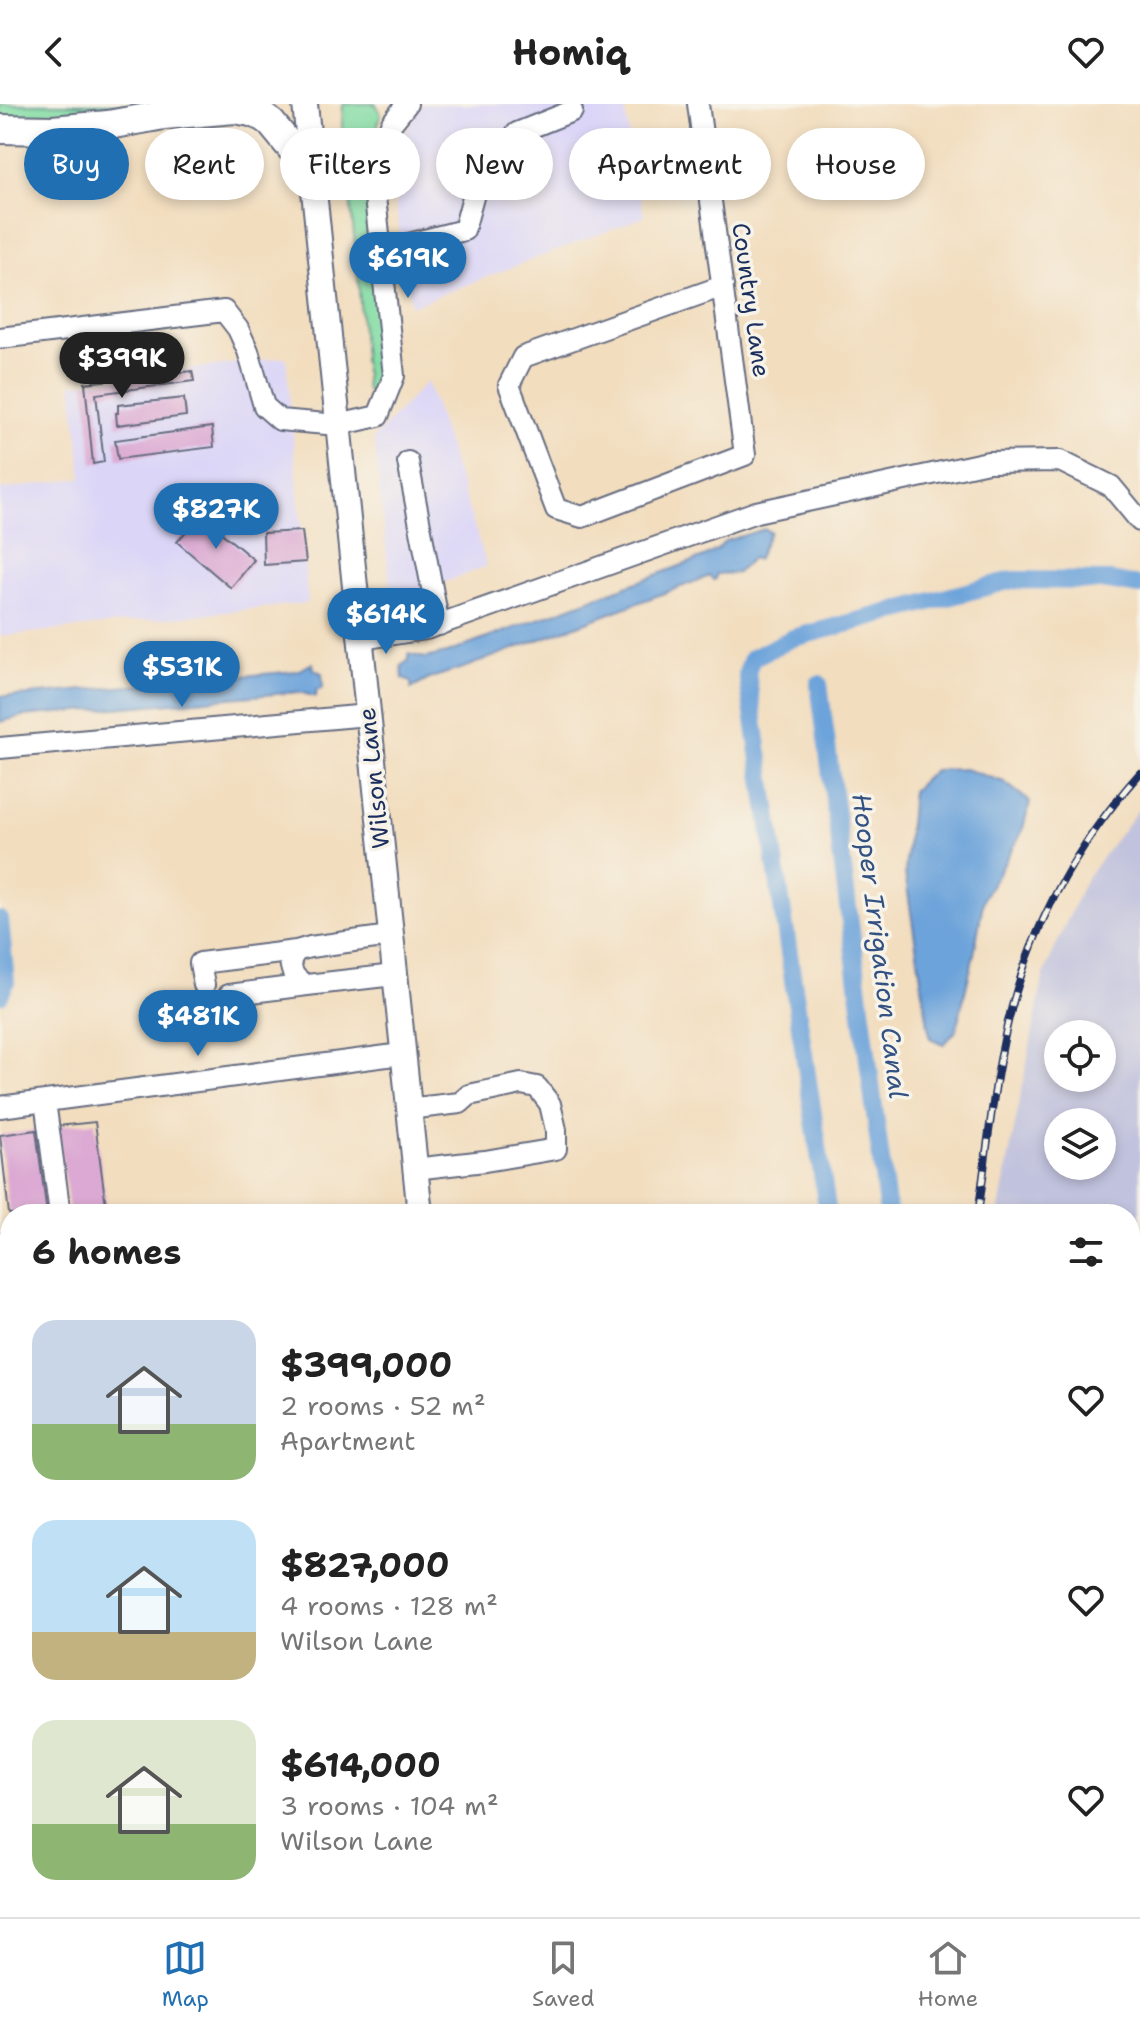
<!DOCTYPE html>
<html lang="en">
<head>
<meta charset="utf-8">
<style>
  :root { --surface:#fff; --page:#f2f2f2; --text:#222; --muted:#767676; --line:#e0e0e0; --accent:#1f6fb2 }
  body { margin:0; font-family:"Shantell Sans",sans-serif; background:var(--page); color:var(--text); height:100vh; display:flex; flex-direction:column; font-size:30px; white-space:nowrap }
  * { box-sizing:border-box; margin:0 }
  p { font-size:26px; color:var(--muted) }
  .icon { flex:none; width:44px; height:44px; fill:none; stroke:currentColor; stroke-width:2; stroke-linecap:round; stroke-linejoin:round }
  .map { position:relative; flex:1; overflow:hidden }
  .side { position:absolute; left:0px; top:1100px; width:1140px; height:714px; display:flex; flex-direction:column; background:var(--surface); border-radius:32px 32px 0 0; box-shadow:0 4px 12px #0003 }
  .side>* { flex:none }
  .banner { position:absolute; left:24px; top:24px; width:1092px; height:72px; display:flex; gap:16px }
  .buttons { position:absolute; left:1044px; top:916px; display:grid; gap:16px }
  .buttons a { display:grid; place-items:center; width:72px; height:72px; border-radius:50%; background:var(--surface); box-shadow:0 4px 12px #0003; font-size:40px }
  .price { position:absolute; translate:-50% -68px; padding:0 18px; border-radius:28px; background:var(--accent); color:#fff; font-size:26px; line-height:52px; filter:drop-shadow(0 2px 4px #0008) }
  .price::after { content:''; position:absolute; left:50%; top:48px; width:24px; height:18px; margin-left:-12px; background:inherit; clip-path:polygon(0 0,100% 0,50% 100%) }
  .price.on { background:#222; color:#fff }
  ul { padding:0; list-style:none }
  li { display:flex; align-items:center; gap:24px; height:200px; padding:0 32px }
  li span { display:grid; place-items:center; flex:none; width:224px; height:160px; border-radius:24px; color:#555 }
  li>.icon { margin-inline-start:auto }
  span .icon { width:96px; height:96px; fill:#fffc; stroke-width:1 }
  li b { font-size:34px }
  h2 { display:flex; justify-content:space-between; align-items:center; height:96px; padding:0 32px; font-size:34px }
  .tag { padding:0 28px; border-radius:36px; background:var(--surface); box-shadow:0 4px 12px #0003; font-size:28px; line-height:72px }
  .tag.on { background:var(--accent); color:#fff }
  header { display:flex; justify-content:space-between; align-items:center; height:104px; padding:0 32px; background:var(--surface); font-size:36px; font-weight:700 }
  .menu { display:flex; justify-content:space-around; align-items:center; height:112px; border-top:2px solid var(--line); background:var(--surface); font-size:22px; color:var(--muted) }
  .menu a { display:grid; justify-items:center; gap:4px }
  .menu .on { color:var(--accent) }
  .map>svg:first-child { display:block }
  .built { fill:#dbd6f7 }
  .industrial { fill:#c1c2dd; fill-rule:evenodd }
  .green { fill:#80dba2; stroke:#4e8580; stroke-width:2 }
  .water { fill:#6ca3da; stroke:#44699c; stroke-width:2 }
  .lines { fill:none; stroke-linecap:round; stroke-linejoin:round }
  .canal { stroke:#6ca3da; stroke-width:18 }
  .building { fill:#dba9d3 }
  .minor-casing { stroke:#666c80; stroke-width:24 }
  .major-casing { stroke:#666c80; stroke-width:28 }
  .highway-casing { stroke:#666c80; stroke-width:32 }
  .minor { stroke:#fff; stroke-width:20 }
  .major { stroke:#fff; stroke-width:24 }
  .highway { stroke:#fff; stroke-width:28 }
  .rail-casing { stroke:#1b2f5e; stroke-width:8 }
  .rail { stroke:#f7f3e8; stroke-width:5; stroke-dasharray:15; stroke-linecap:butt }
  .labels { text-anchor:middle; stroke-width:7; stroke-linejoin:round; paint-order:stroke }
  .street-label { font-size:24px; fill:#1b2f5e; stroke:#f7f3e8 }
  .water-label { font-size:26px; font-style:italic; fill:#335283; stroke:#f7f3e8 }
</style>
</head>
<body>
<header><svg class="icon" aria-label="back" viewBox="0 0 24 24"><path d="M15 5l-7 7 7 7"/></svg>Homiq<svg class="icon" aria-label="heart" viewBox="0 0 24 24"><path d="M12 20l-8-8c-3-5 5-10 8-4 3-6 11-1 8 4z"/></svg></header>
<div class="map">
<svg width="1140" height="1813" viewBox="0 0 1140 1813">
  <rect width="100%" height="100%" fill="#f7f3e8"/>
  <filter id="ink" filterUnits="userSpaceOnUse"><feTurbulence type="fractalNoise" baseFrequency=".0125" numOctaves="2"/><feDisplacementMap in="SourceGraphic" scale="16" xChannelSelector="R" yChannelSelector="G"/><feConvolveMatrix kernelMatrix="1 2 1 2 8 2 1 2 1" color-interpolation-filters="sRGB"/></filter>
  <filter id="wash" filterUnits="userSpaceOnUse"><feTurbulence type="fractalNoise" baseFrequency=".006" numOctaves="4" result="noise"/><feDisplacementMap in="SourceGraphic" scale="32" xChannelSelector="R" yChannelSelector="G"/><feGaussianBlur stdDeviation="1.8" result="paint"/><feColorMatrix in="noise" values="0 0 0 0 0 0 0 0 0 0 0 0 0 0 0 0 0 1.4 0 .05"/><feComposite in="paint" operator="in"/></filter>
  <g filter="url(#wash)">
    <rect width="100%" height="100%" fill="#f2ddbe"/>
    <!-- built -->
    <path class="built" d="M 423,0 L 624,0 L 644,113 L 411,202 L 391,71 L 405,29 Z
      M 286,253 L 308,499 L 0,532 L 0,386 L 82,374 L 72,280 Z
      M 427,277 L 487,462 L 392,499 L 374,334 Z"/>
    <!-- industrial -->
    <path class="industrial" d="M 1140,703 L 1140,1813 L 1027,1813 L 1025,1804 L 1130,1804 L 1130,1110 L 998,1110 L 1044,869 L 1085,776 ZM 1058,930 L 1102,930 L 1102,974 L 1058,974 ZM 1058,1018 L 1102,1018 L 1102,1062 L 1058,1062 Z
      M 10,1225 L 10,1686 L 0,1687 L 0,1226 Z"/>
    <!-- green -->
    <path class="green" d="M 0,0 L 125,0 L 74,8 L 0,14 Z
      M 343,0 L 376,0 L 381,11 L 375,30 L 373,49 L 391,262 L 378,291 L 371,291 L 366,285 L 357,158 L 342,24 Z"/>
    <!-- water -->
    <path class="water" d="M 764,425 L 770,428 L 757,456 L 752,454 L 737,469 L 716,470 L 716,475 L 713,476 L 710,472 L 463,564 L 431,574 L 411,585 L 411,578 L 403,575 L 402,562 L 409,556 L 409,550 L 426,554 L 450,548 L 704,453 L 718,445 L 725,437 Z
      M 313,559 L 314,566 L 322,569 L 323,584 L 316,587 L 316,593 L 299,588 L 23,612 L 0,618 L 0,592 L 18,592 L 297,567 Z
      M 965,665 L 1004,678 L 1030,698 L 1022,728 L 984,793 L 974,850 L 956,927 L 944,940 L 930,934 L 905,769 L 912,687 L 934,666 Z"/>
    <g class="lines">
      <!-- canal -->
      <path class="canal" d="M 819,580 L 888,1110
        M 0,816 L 6,878 L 0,891
        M 828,1110 L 747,569 L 752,554 L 793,534 L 1012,476 L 1109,477 L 1140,482
        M 830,1804 L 831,1813
        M 984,1804 L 985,1813"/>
    </g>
    <g id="blocks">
      <!-- building -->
      <path class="building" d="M 192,267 L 194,277 L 96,290 L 104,358 L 93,360 L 85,279 Z
        M 184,294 L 186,312 L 117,321 L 116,309 L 118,309 L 118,301 Z
        M 212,323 L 214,343 L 118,355 L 115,336 Z
        M 200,411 L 254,456 L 231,484 L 177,438 Z
        M 302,427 L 306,458 L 264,461 L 263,429 Z
        M 95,1018 L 106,1102 L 69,1107 L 58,1022 Z
        M 36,1026 L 47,1110 L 9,1110 L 0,1031 Z
        M 0,1174 L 2,1174 L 8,1219 L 0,1220 Z
        M 1140,1532 L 1140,1576 L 1138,1576 L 1133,1533 Z
        M 1140,1782 L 1140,1813 L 1126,1813 L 1125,1804 L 1130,1804 L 1130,1784 Z"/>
    </g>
  </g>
  <g filter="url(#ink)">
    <use href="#blocks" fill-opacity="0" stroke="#666c80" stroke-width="2"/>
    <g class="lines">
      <defs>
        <path id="minor" d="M 698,0 L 745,351 L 582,413 L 556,405 L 509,281 L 523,253 L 723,182
          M 381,147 L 464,126 L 478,75 L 517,29 L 572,7
          M 0,234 L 224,207 L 238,225 L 248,247 L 264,302 L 280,316 L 338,321 L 378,312 L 394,272 L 373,74 L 391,20 L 407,0
          M 408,358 L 439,521
          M 361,535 L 426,525 L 756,408 L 988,358 L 1060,357 L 1111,382 L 1140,417
          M 0,644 L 368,611
          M 390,832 L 310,843 L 296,847 L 290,857 C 292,871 295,875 307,881 L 394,871
          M 204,881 L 200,859 L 296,847
          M 229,891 L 307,881
          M 45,997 L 60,1110
          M 0,1003 L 402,950
          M 408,1005 L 460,999 L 469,991 L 521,980 L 537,983 L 550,1000 L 556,1026 L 556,1045 L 485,1057 L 414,1065
          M 0,1140 L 10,1139
          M 0,1307 L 10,1306
          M 0,1505 L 10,1504
          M 1130,1517 L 1140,1516
          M 1078,1804 L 1080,1813"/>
        <path id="major" d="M 305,0 L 420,1110
          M 524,1804 L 525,1813"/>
        <path id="highway" d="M 0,25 L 53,26 L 108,21 L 164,11 L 235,5 L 251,8 L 263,13 L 271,19 L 312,69"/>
      </defs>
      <!-- minor casing -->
      <use href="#minor" class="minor-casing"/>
      <!-- major casing -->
      <use href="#major" class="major-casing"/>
      <!-- highway casing -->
      <use href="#highway" class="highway-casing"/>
      <!-- minor -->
      <use href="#minor" class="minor"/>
      <!-- major -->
      <use href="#major" class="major"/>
      <!-- highway -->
      <use href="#highway" class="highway"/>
      <defs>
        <path id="rail" d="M 978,1110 C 987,1048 993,983 1007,922 C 1029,826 1075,742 1140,669
          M 871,1813 L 872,1804"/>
      </defs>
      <!-- rail casing -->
      <use href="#rail" class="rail-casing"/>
      <!-- rail -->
      <use href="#rail" class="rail"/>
    </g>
  </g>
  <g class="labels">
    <!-- street labels -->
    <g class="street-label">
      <text transform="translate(751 196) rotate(82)" y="8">Country Lane</text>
      <text transform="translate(374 674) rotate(-96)" y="8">Wilson Lane</text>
    </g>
    <!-- water labels -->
    <g class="water-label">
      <text transform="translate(880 842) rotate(83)" y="9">Hooper Irrigation Canal</text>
    </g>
  </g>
</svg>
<div class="buttons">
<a><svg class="icon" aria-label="locate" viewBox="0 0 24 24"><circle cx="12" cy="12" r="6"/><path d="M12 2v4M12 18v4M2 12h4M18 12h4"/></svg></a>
<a><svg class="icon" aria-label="layers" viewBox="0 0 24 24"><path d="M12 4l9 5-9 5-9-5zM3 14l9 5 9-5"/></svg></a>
</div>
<b class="price" style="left:408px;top:196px">$619K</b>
<b class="price on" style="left:122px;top:296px">$399K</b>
<b class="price" style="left:216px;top:447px">$827K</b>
<b class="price" style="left:386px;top:552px">$614K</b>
<b class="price" style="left:182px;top:605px">$531K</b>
<b class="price" style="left:198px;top:954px">$481K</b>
<div class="banner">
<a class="tag on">Buy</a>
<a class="tag">Rent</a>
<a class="tag">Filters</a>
<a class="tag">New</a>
<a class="tag">Apartment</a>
<a class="tag">House</a>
</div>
<section class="side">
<h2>6 homes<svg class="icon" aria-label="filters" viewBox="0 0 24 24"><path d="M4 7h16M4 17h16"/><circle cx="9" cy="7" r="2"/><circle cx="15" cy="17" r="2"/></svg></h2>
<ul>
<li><span style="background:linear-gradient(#c9d6e8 65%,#8fb573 0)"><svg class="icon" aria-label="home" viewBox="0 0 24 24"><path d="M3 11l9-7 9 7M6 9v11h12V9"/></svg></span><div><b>$399,000</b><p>2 rooms · 52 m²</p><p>Apartment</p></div><svg class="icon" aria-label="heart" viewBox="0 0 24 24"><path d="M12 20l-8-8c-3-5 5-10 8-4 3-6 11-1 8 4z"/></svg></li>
<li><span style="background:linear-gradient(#bfe0f5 70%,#c2b280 0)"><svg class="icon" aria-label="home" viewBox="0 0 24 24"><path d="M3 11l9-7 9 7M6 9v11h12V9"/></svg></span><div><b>$827,000</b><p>4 rooms · 128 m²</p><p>Wilson Lane</p></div><svg class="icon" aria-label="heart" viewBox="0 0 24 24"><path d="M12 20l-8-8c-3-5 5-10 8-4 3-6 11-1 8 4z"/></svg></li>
<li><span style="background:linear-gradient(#dfe7d0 65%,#8fb573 0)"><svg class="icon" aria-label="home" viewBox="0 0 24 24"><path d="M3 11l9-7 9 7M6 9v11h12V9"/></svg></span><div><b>$614,000</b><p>3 rooms · 104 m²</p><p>Wilson Lane</p></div><svg class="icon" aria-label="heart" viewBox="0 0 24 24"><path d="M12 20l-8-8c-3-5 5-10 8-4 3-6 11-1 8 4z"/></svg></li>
</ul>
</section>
</div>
<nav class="menu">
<a class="on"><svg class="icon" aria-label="map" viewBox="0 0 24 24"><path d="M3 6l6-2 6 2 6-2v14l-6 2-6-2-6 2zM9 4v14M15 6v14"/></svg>Map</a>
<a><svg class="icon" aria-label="saved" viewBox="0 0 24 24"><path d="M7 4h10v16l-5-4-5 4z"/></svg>Saved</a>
<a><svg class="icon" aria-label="home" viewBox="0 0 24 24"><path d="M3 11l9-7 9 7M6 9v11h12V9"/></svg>Home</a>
</nav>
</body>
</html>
